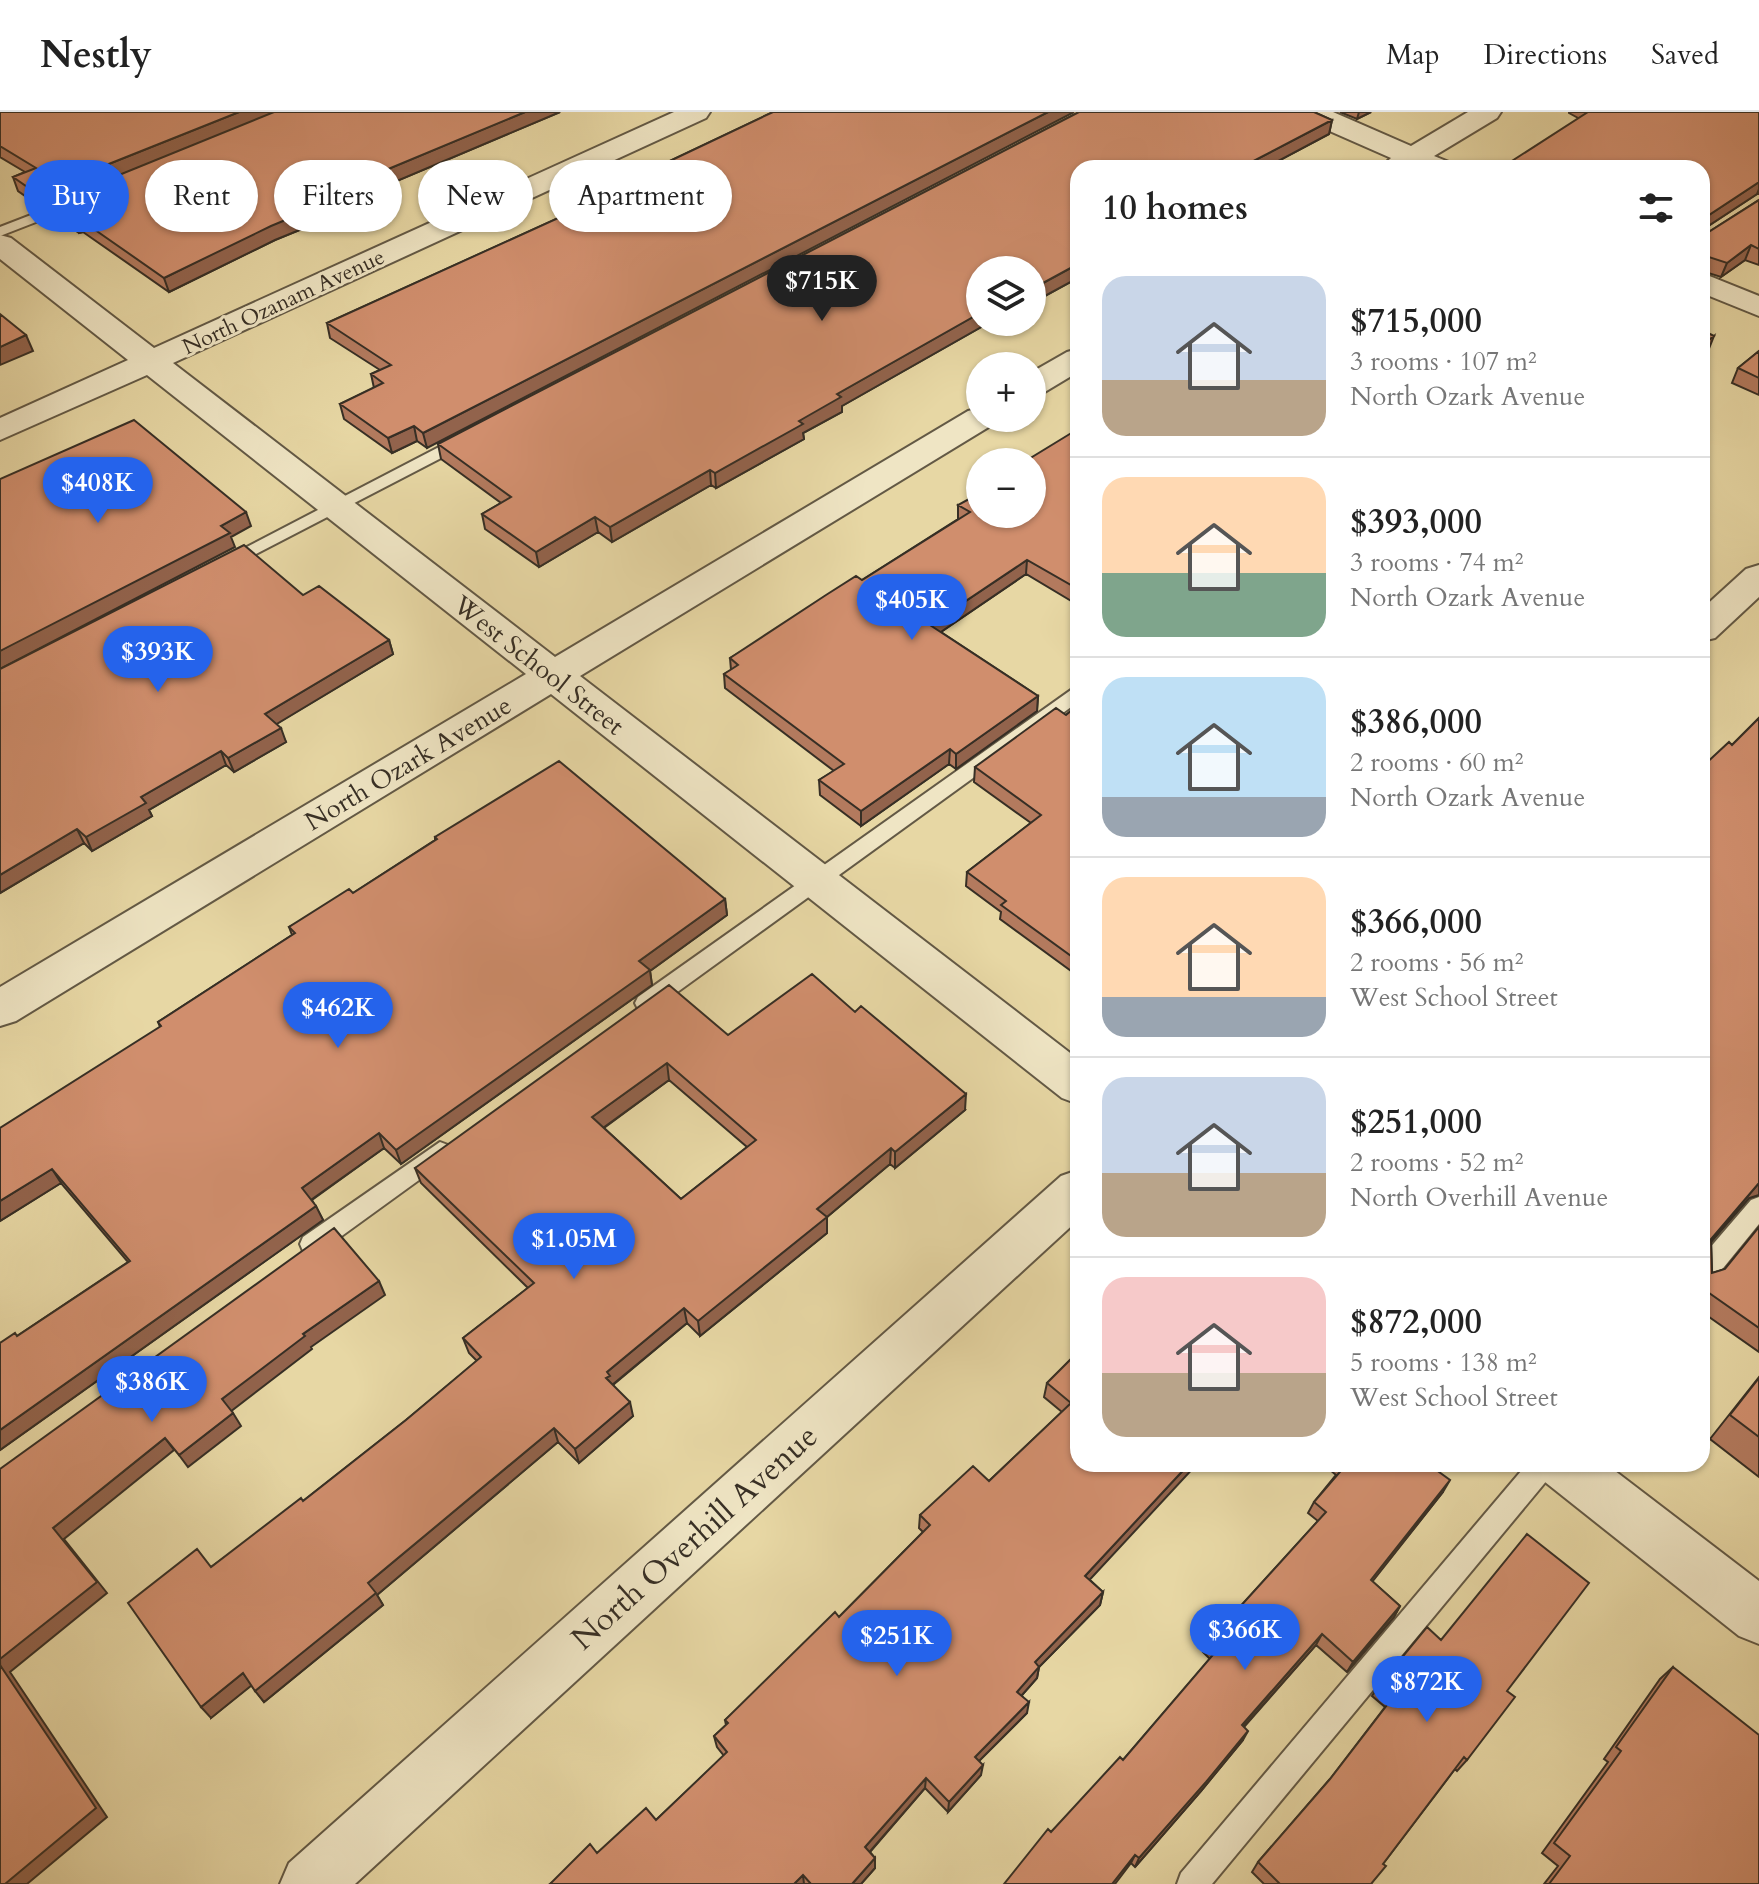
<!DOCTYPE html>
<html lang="en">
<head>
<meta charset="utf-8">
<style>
  :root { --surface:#fff; --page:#f2f2f2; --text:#222; --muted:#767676; --line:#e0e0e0; --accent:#2563eb }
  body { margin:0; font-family:Cardo,serif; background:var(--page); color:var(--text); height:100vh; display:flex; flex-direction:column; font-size:30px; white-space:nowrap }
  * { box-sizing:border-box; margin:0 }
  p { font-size:26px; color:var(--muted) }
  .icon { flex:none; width:44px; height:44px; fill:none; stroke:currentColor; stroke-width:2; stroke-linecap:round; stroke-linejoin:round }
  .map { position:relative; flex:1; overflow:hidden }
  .panel { position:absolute; left:1070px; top:48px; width:640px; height:1312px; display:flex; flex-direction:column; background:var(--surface); border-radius:24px; box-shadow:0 2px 6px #0004 }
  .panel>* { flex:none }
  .hud { position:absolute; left:24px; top:48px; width:760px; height:72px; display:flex; gap:16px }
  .fabs { position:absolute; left:966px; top:144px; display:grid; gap:16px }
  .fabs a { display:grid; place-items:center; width:80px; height:80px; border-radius:50%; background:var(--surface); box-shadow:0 2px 6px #0004; font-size:40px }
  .price { position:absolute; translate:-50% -68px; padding:0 18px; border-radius:28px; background:var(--accent); color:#fff; font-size:26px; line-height:52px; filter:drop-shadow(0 2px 4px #0008) }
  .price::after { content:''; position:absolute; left:50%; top:48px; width:24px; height:18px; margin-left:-12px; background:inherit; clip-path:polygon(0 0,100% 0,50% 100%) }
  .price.on { background:#222; color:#fff }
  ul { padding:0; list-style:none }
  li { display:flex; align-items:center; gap:24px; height:200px; padding:0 32px }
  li+li { border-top:2px solid var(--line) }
  li span { display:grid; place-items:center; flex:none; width:224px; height:160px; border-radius:24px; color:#555 }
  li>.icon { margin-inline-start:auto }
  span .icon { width:96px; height:96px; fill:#fffc; stroke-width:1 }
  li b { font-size:34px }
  h2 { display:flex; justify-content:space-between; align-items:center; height:96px; padding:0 32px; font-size:34px }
  .tag { padding:0 28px; border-radius:36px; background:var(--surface); box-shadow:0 2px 6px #0004; font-size:28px; line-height:72px }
  .tag.on { background:var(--accent); color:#fff }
  header { display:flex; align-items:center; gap:48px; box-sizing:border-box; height:112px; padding:0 40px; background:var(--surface); border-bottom:2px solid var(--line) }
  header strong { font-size:38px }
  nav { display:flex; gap:44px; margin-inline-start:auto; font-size:28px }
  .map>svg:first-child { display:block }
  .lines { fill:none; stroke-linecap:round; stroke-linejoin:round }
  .lane-casing { stroke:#635945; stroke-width:4 }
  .street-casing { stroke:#635945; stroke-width:4 }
  .lane { fill:#efe5c4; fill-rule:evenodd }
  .street { fill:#efe5c4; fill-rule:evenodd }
  .wall { fill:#b37a5e; stroke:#372f25; stroke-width:2; fill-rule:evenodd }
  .shaded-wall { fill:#92634c; stroke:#372f25; stroke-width:2 }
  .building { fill:#d08e6d; stroke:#372f25; stroke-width:2; fill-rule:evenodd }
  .labels { text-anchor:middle; stroke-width:6; stroke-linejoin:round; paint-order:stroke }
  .far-street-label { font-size:22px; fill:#372f25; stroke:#efe5c4 }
  .street-label { font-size:26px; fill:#372f25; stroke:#efe5c4 }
  .near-street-label { font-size:32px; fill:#372f25; stroke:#efe5c4 }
</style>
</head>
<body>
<header>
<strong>Nestly</strong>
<nav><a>Map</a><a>Directions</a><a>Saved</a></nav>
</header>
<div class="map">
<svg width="1759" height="1772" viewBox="0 0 1759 1772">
  <rect width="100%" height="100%" fill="#e7d7a4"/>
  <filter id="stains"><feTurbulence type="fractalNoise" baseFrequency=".0025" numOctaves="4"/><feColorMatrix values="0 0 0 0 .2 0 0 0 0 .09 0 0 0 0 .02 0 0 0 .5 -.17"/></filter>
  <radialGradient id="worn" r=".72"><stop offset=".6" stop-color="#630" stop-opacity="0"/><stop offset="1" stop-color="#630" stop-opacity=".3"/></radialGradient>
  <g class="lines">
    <defs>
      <path id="lane" d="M 80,84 L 85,85 L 85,91 L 0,124 L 0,115 Z
        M 466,321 L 474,326 L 472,330 L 229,456 L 217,456 L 214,452 Z
        M 1078,573 L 1078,590 L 654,897 L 646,900 L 638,897 L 635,891 L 638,885 Z
        M 440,1030 L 448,1033 L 452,1040 L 448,1047 L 321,1139 L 312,1143 L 303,1139 L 300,1132 L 303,1125 Z
        M 1759,1085 L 1759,1112 L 1711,1171 L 1702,1174 L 1702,1145 L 1751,1088 Z
        M 1527,1352 L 1557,1352 L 1553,1361 L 1212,1772 L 1177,1772 L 1181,1761 Z"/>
      <path id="street" d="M 674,0 L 710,0 L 706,6 L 173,251 L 555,545 L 968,299 L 980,296 L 980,306 L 997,306 L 992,313 L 580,564 L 1078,947 L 1078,992 L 1062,986 L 551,582 L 16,909 L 0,914 L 0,875 L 526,562 L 147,263 L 0,328 L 0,306 L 128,248 L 0,147 L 0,123 L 11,126 L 154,236 Z
        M 1296,0 L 1333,0 L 1411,34 L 1468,0 L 1501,0 L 1497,6 L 1434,44 L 1449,50 L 1453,56 L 1380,56 L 1391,46 L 1300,6 Z
        M 1702,161 L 1759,184 L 1759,204 L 1702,181 Z
        M 1078,237 L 1078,260 L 1043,281 L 1032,284 L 1032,260 L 1067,240 Z
        M 1759,453 L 1759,485 L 1715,526 L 1702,529 L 1702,497 L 1746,457 Z
        M 1078,1058 L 1078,1108 L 355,1772 L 280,1772 L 289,1751 L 1061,1064 Z
        M 1538,1352 L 1606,1352 L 1759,1469 L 1759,1532 L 1739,1524 L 1545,1370 Z"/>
    </defs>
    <!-- lane casing -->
    <use href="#lane" class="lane-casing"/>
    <!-- street casing -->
    <use href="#street" class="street-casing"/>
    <!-- lane -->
    <use href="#lane" class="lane"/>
    <!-- street -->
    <use href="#street" class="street"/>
  </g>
  <!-- wall -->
  <path class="wall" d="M 0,0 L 560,0 L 354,87 L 356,95 L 275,128 L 169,180 L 83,120 L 79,121 L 55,105 L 50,91 L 41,95 L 18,79 L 13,65 L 25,60 L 0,45 Z
    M 773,0 L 427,336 L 417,329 L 392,341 L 344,307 L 340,292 L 374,276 L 371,262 L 380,258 L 330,226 L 327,211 L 596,89 L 596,84 Z
    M 1079,0 L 1314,0 L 1332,8 L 1329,22 L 1265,56 L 1078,56 L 1078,166 L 1032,191 L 1032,158 L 980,158 L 980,210 L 990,210 L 842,294 L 842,300 L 803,321 L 804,327 L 716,376 L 711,373 L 612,430 L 598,420 L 539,455 L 485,417 L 482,402 L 501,391 L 441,347 L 438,332 Z
    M 1340,0 L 1371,0 L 1357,7 Z
    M 1569,0 L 1759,0 L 1759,82 L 1757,82 L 1707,115 L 1707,121 L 1759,88 L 1759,153 L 1745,148 L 1721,165 L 1705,160 L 1578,6 L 1569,1 Z
    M 1759,239 L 1759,283 L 1732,271 L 1738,256 Z
    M 1078,322 L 1078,493 L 1026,462 L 941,520 L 1038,584 L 1037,599 L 956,657 L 949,652 L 861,714 L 820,683 L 819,668 L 834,659 L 725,576 L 724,562 L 731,558 L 730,546 L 862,468 L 958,407 L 958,393 L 980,402 Z
    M 303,483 L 389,528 L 393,542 L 276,612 L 286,630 L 234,660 L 226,653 L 149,698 L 152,704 L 92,739 L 84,731 L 0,781 L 0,557 Z
    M 1078,593 L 1078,864 L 1000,807 L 1001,800 L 966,774 L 967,760 L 1031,711 L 974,670 L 975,655 L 1066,603 Z
    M 1759,606 L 1759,1083 L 1749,1086 L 1711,1130 L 1712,1161 L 1725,1157 L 1759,1115 L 1759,1240 L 1702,1200 L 1702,655 L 1732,633 Z
    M 435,725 L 725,787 L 727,803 L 650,859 L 652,873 L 401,1052 L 384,1036 L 312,1088 L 323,1108 L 0,1338 L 0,1231 L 17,1224 L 128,1150 L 61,1071 L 0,1109 L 160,915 L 158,910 L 292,823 L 289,815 L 353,781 L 435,728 Z
    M 728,923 L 965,998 L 895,1056 L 890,1052 L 827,1105 L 827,1121 L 700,1224 L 687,1211 L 613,1273 L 633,1304 L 579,1351 L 558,1330 L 377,1483 L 383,1493 L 264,1590 L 251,1573 L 211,1606 L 211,1455 L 303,1389 L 406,1308 L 477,1249 L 469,1241 L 463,1226 L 528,1176 L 421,1071 L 415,1056 ZM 669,968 L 747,1035 L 681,1087 L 604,1016 Z
    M 1078,1240 L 1090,1468 L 1103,1480 L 1100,1493 L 1039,1555 L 1037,1566 L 1022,1583 L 1027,1601 L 979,1649 L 981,1663 L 948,1700 L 925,1676 L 870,1740 L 875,1746 L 875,1756 L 861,1772 L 550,1772 L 597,1741 L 656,1708 L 724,1644 L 717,1635 L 714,1624 L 726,1613 L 725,1608 L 839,1505 L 923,1420 L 919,1416 L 920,1403 L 989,1369 L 1062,1300 L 1044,1285 L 1047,1271 Z
    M 1759,1265 L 1759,1365 L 1710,1327 Z
    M 1331,1352 L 1428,1352 L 1443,1380 L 1372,1469 L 1400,1494 L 1394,1505 L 1347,1560 L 1316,1533 L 1244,1615 L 1243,1628 L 1201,1679 L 1135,1755 L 1131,1751 L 1051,1720 L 1123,1648 L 1210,1547 L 1203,1540 L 1208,1530 L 1318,1409 L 1308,1401 L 1314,1390 L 1336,1363 L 1329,1357 Z
    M 1441,1528 L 1507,1579 L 1467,1648 L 1457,1659 L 1455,1657 L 1383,1752 L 1371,1772 L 1264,1772 L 1252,1760 L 1258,1750 L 1330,1667 L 1385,1595 L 1372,1584 L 1380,1572 Z
    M 1673,1555 L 1759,1772 L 1544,1772 L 1558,1754 L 1542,1741 L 1608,1650 L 1604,1647 L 1660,1567 Z"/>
  <!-- shaded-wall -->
  <path class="shaded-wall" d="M 239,0 L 277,0 L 41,95 L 36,81 Z
    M 525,0 L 560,0 L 354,87 L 356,95 L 275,128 L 169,180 L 164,166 L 345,75 Z
    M 1048,0 L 1074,0 L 427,336 L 423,321 Z
    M 1359,0 L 1371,0 L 1357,7 Z
    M 1332,8 L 1329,22 L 1265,56 L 1240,56 Z
    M 1759,70 L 1759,77 L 1757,82 L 1702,118 L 1706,105 Z
    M 78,106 L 83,120 L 79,121 L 74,107 Z
    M 1751,133 L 1745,148 L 1721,165 L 1727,151 Z
    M 1078,152 L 1078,166 L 1032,191 L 1032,177 Z
    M 980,201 L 980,210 L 990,210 L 842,294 L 842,300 L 803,321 L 804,327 L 716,376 L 715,361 L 799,309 L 837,282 Z
    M 26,223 L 33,239 L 0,253 L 0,235 Z
    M 1714,224 L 1708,239 L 1702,243 L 1702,233 Z
    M 414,314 L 417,329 L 392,341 L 388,326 Z
    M 710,358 L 711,373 L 612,430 L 610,415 Z
    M 246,400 L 251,414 L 231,425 L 235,435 L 0,557 L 0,539 Z
    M 595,405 L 598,420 L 539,455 L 536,440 Z
    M 1027,448 L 1026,462 L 929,528 L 930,513 Z
    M 389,528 L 393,542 L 270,616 L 265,602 Z
    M 1038,584 L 1037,599 L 956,657 L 956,642 Z
    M 281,616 L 286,630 L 234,660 L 228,646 Z
    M 950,637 L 949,652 L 861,714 L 861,699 Z
    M 221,639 L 226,653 L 149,698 L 152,704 L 92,739 L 86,725 L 141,685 Z
    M 77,717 L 84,731 L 0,781 L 0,763 Z
    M 725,787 L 727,803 L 650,859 L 652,873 L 401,1052 L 396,1038 L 639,849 Z
    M 667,951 L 669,968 L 596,1021 L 592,1005 Z
    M 966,982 L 965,998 L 895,1056 L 895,1040 Z
    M 379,1021 L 384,1036 L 308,1090 L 302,1076 Z
    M 891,1036 L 890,1052 L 827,1105 L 827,1121 L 700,1224 L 698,1209 L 817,1097 Z
    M 52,1057 L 61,1071 L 0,1109 L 0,1089 Z
    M 1759,1071 L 1759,1083 L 1749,1086 L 1702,1140 L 1711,1127 Z
    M 316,1094 L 323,1108 L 0,1338 L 0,1318 Z
    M 379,1169 L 385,1183 L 311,1235 L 312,1237 L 230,1300 L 222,1287 L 303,1222 Z
    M 684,1196 L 687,1211 L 612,1273 L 606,1266 L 607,1260 Z
    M 630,1290 L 633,1304 L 579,1351 L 575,1337 Z
    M 233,1301 L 241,1314 L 188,1355 L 179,1343 Z
    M 554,1316 L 558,1330 L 377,1483 L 383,1493 L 264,1590 L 255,1579 L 368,1471 Z
    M 165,1326 L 174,1338 L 64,1427 L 107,1481 L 10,1560 L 107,1705 L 27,1772 L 5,1772 L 0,1547 L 53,1416 Z
    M 1189,1352 L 1197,1352 L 1082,1476 L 1085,1464 Z
    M 1450,1368 L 1443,1380 L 1365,1479 L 1371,1468 Z
    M 1103,1480 L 1100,1493 L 1039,1555 L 1037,1566 L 1015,1591 L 1017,1580 L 1035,1550 Z
    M 1400,1494 L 1394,1505 L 1347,1560 L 1353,1550 Z
    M 1322,1522 L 1316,1533 L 1237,1622 L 1242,1613 Z
    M 243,1561 L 252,1573 L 211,1606 L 201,1595 Z
    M 1029,1590 L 1027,1601 L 973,1655 L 975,1645 Z
    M 1248,1619 L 1243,1628 L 1201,1679 L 1135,1755 L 1139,1746 Z
    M 983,1653 L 981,1663 L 948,1700 L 949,1690 Z
    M 926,1666 L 925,1676 L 866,1744 L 865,1735 Z
    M 1135,1743 L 1131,1751 L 1115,1772 L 1112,1772 Z
    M 875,1746 L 875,1756 L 861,1772 L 852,1772 Z
    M 803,1763 L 804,1772 L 794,1772 Z"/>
  <!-- building -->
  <path class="building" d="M 0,0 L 239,0 L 36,81 L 13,65 L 36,56 L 0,34 Z
    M 274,0 L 525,0 L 345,75 L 353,80 L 271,114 L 164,166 L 78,106 L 74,107 L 50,91 Z
    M 773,0 L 1048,0 L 423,321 L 414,314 L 388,326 L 340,292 L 383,271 L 371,262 L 391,253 L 327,211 L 600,87 L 596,84 Z
    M 1079,0 L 1314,0 L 1332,8 L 1240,56 L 1078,56 L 1078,152 L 1032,177 L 1032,158 L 980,158 L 980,201 L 837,282 L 841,285 L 799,309 L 803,312 L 715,361 L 710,358 L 610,415 L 595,405 L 536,440 L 482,402 L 511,385 L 438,332 Z
    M 1588,0 L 1759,0 L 1759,70 L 1706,105 L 1707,121 L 1759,88 L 1759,137 L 1751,133 L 1727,151 L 1706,144 L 1705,167 L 1702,169 L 1702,56 L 1501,56 Z
    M 0,202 L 26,223 L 0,235 Z
    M 1702,218 L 1714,224 L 1702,233 Z
    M 1759,239 L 1759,266 L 1738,256 Z
    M 134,308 L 246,400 L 221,414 L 230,421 L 0,539 L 0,367 Z
    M 1073,320 L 1078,322 L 1078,477 L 1027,448 L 930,513 L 1038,584 L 956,642 L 950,637 L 861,699 L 819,668 L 844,652 L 724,562 L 738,553 L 730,546 L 826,483 L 856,464 L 862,468 L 970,400 L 958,393 L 980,381 L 980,402 L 1032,402 L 1032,350 L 1024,350 Z
    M 244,433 L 303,483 L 319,474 L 389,528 L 265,602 L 281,616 L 228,646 L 221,639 L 141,685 L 146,691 L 86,725 L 77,717 L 0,763 L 0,557 Z
    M 1078,593 L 1078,849 L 1001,793 L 1006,789 L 967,760 L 1041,703 L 975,655 L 1056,596 L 1066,603 Z
    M 1759,606 L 1759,1071 L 1711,1127 L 1712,1161 L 1725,1157 L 1759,1115 L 1759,1216 L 1702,1176 L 1702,655 L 1729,630 L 1732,633 Z
    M 559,649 L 725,787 L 639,849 L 650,858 L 396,1038 L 379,1021 L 302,1076 L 316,1094 L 0,1318 L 0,1231 L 15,1221 L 17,1224 L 130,1149 L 52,1057 L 0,1089 L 0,1016 L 161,914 L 158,910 L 295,821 L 289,815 L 349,777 L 353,781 L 437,727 L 435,725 Z
    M 812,862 L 855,900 L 861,894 L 966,982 L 895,1040 L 891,1036 L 817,1097 L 827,1105 L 698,1209 L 684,1196 L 607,1260 L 610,1264 L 606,1266 L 630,1290 L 575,1337 L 554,1316 L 368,1471 L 376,1481 L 255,1579 L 243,1561 L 201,1595 L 128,1491 L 197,1437 L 211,1455 L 301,1386 L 303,1389 L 406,1308 L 481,1245 L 463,1226 L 534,1171 L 415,1056 L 669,873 L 728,923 ZM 667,951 L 756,1028 L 681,1087 L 592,1005 Z
    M 334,1116 L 379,1169 L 303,1222 L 305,1224 L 222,1287 L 233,1301 L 179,1343 L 165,1326 L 53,1416 L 97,1470 L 0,1547 L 0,1357 Z
    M 1078,1240 L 1078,1352 L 1189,1352 L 1085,1464 L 1103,1480 L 1035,1550 L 1039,1555 L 1017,1580 L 1029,1590 L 975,1645 L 983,1653 L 949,1690 L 926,1666 L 865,1735 L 875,1746 L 852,1772 L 811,1772 L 803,1763 L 794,1772 L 550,1772 L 590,1732 L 597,1741 L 646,1696 L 656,1708 L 727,1640 L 714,1624 L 728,1611 L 725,1608 L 835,1500 L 839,1505 L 930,1413 L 920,1403 L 973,1354 L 989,1369 L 1071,1291 L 1047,1271 Z
    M 1759,1266 L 1759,1325 L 1730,1303 Z
    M 1343,1352 L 1428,1352 L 1450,1368 L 1371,1468 L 1400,1494 L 1353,1550 L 1322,1522 L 1242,1613 L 1248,1619 L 1206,1670 L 1139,1746 L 1135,1743 L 1112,1772 L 1004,1772 L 1048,1717 L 1051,1720 L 1120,1645 L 1123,1648 L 1217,1538 L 1208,1530 L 1326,1400 L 1314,1390 L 1345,1354 Z
    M 1527,1422 L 1589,1471 L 1507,1579 L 1515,1585 L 1467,1648 L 1464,1645 L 1383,1752 L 1386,1754 L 1371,1772 L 1280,1772 L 1258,1750 L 1330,1667 L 1394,1584 L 1380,1572 L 1427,1515 L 1441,1528 Z
    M 0,1553 L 96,1696 L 5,1772 L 0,1772 Z
    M 1673,1555 L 1759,1623 L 1759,1772 L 1549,1772 L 1570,1744 L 1554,1731 L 1621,1639 L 1616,1635 Z"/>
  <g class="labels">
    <!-- far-street labels -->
    <g class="far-street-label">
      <text transform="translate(283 189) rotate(-25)" y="8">North Ozanam Avenue</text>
    </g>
    <!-- street labels -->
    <g class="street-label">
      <text transform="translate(539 553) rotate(38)" y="9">West School Street</text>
      <text transform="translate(408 651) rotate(-31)" y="9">North Ozark Avenue</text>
    </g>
    <!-- near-street labels -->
    <g class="near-street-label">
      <text transform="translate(694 1425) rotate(-42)" y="11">North Overhill Avenue</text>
    </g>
  </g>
  <rect width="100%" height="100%" filter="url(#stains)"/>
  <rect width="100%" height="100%" fill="url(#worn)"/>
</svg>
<div class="fabs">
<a><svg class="icon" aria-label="layers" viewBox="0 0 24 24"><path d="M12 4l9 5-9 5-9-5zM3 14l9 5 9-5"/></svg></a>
<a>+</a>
<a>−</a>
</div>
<b class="price on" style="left:822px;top:211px">$715K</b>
<b class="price" style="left:98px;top:413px">$408K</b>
<b class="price" style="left:912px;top:530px">$405K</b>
<b class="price" style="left:158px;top:582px">$393K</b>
<b class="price" style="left:338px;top:938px">$462K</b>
<b class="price" style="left:574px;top:1169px">$1.05M</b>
<b class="price" style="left:152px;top:1312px">$386K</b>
<b class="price" style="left:1245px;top:1560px">$366K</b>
<b class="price" style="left:897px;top:1566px">$251K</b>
<b class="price" style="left:1427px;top:1612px">$872K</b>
<div class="hud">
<a class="tag on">Buy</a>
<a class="tag">Rent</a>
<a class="tag">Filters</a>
<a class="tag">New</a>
<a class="tag">Apartment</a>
</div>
<section class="panel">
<h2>10 homes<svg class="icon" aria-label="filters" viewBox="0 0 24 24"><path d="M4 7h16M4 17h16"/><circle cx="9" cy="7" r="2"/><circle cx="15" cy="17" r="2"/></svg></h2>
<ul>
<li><span style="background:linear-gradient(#c9d6e8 65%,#b9a48a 0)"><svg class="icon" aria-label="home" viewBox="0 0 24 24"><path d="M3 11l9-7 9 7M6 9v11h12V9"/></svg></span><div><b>$715,000</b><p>3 rooms · 107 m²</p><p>North Ozark Avenue</p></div></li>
<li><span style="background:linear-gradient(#ffd9b3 60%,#7fa58c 0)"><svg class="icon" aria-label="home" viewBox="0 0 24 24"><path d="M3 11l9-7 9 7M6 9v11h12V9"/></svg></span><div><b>$393,000</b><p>3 rooms · 74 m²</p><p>North Ozark Avenue</p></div></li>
<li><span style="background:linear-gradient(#bfe0f5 75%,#9aa5b1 0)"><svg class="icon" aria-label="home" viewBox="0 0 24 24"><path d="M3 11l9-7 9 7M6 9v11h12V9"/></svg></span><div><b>$386,000</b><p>2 rooms · 60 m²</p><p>North Ozark Avenue</p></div></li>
<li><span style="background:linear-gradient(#ffd9b3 75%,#9aa5b1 0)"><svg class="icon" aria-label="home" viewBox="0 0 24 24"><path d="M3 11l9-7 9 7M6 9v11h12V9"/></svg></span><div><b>$366,000</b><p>2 rooms · 56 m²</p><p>West School Street</p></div></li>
<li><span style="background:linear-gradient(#c9d6e8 60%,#b9a48a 0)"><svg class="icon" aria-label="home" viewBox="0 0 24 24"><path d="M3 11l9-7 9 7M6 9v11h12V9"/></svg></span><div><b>$251,000</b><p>2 rooms · 52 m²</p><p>North Overhill Avenue</p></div></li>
<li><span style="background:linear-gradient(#f6c9c9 60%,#b9a48a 0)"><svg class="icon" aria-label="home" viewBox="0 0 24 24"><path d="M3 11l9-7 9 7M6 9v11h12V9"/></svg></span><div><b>$872,000</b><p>5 rooms · 138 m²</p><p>West School Street</p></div></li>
</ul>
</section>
</div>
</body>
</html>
